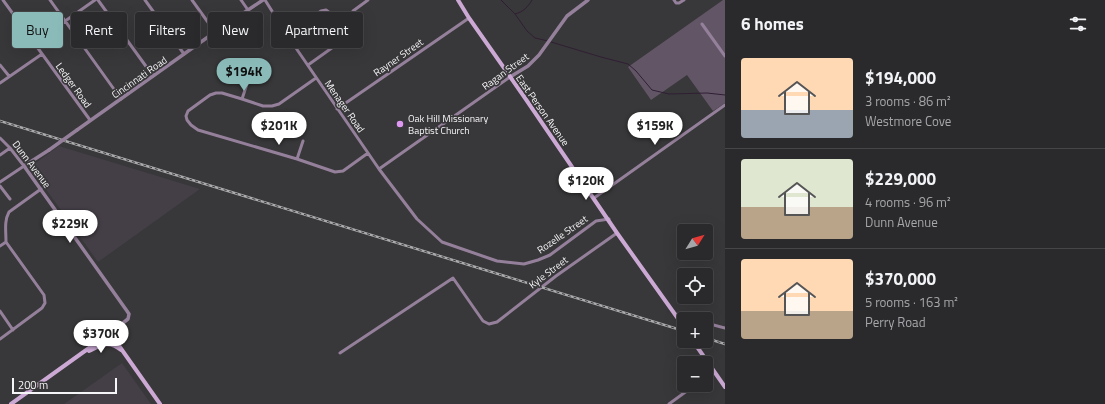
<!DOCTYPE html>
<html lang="en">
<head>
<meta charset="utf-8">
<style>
  :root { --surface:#2a292b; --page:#323133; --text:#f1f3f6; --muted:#a5a6a9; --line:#464547; --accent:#8bbbb9 }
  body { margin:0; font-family:"Titillium Web",sans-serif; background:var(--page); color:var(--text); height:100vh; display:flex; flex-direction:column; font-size:15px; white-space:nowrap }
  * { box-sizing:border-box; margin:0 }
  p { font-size:13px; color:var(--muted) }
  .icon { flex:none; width:22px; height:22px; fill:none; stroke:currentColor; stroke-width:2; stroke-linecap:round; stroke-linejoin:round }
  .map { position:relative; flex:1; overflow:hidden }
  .details { display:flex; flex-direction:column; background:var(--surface); width:380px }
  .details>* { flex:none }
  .top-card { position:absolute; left:12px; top:12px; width:380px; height:36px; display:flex; gap:8px }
  .needle { width:26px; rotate:53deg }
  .tools { position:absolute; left:677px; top:224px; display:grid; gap:8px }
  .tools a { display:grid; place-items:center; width:36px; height:36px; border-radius:4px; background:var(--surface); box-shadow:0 4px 16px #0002,0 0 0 1px var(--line); font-size:20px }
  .scale { position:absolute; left:12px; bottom:10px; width:105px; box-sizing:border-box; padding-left:4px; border:2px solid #f5f4f6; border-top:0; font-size:11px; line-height:14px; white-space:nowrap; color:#f5f4f6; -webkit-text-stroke:3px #383739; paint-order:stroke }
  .price { position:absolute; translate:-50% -34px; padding:0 9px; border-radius:14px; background:#fff; color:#222; font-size:13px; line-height:26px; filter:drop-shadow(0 1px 2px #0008) }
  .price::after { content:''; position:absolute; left:50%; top:24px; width:12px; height:9px; margin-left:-6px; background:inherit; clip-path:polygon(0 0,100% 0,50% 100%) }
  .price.selected { background:var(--accent); color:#111 }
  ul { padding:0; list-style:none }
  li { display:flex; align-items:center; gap:12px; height:100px; padding:0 16px }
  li+li { border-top:1px solid var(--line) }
  li span { display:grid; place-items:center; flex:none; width:112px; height:80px; border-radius:4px; color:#555 }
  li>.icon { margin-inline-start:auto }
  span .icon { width:48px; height:48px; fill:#fffc; stroke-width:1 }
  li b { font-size:17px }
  h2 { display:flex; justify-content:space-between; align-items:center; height:48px; padding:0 16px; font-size:17px }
  .chip { padding:0 14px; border-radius:4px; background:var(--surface); box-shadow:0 4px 16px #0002,0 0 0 1px var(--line); font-size:14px; line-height:36px }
  .chip.selected { background:var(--accent); color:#111 }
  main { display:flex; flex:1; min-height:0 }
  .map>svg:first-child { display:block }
  .built { fill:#443e46 }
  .green { fill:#625666 }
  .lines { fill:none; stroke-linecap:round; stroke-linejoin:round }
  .stream { stroke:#301f34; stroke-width:1 }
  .minor { stroke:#95809b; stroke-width:3 }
  .tertiary { stroke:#95809b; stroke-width:3.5 }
  .secondary { stroke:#cba9d4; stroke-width:4 }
  .rail-casing { stroke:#abaaac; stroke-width:2.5 }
  .rail { stroke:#383739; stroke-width:1; stroke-dasharray:3; stroke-linecap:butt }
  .tertiary-bridge { stroke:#95809b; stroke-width:3.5 }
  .poi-dot { fill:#de98f2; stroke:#383739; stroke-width:1.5 }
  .labels { text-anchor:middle; stroke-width:3.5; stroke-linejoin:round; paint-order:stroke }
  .street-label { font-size:10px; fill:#f5f4f6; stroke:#383739 }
  .poi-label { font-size:10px; fill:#f5f4f6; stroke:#383739; text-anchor:start }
</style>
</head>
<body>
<main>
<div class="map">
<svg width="725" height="404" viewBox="0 0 725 404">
  <rect width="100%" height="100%" fill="#383739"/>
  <!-- built -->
  <path class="built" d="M 59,146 L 200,189 L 98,262 L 30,167 Z
    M 122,363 L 151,404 L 64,404 Z"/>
  <!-- green -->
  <path class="green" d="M 723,0 L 725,0 L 725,103 L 713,111 L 687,75 L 651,100 L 628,67 Z"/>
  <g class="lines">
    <!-- stream -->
    <path class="stream" d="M 501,0 L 515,14 C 523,12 528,7 532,0
      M 515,14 L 527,31 L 535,38 L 548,41
      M 551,42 L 601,57 L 628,64 L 636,71 L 652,90 L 669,94 L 707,93 L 725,95"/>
    <!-- minor -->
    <path class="minor" d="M 3,0 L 90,120
      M 50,0 L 121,99
      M 98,0 L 153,76
      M 145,0 L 184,54
      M 192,0 L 215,32
      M 241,0 L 248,10
      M 265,0 L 287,35 L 379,169 L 417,219 L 442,242 L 497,261 L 524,264 L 538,260 L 550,255 L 596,221 L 609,219
      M 674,0 L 676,3 L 679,3 L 684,0
      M 702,24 L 725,56
      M 287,35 L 321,11 L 326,10 L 339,20 L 348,23
      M 34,43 L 95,0
      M 0,65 L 9,76
      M 308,65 L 343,40 L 347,33 L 348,23 L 353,11 L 368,0
      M 316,78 L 279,104 L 272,106 L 263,106 L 242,99 L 222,93 L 216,93 L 210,95 L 188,111 L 186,116 L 187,120 L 191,125 L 198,130 L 297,159 L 335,172 L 343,171 L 368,153
      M 0,83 L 42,54
      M 242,99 L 252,69
      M 337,109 L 469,18
      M 0,138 L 10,148 L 24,166 L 0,182
      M 0,155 L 10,148
      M 297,159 L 303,141
      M 379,169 L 510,77
      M 0,186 L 10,199
      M 594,198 L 725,105
      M 6,242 C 6,231 4,221 9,212 L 41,189
      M 0,246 L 6,242
      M 0,311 L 13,330
      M 675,314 L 692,319
      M 706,323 L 725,328
      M 0,339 L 42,308 L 45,303 L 44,295 L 6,242
      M 340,353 L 453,278 L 483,321 L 489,324 L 497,322 L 556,276 L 617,233
      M 706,377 L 714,372
      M 669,404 L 695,385"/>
    <!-- tertiary -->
    <path class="tertiary" d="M 510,77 L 528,66 L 539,55 L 567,16 L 588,0
      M 77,130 L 215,32 L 263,0
      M 49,150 L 24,166 L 127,311 L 129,314 L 128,319 L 110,333"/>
    <!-- secondary -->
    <path class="secondary" d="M 458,0 L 469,18 L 525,98 L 617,233 L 684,327
      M 693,341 L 725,387
      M 89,351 C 102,345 108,340 121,350
      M 11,404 L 110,333 L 160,404"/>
    <defs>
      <path id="rail" d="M 0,121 L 684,331
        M 706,338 L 725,344"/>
    </defs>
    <!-- rail casing -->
    <use href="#rail" class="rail-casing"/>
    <!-- rail -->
    <use href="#rail" class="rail"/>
    <!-- tertiary-bridge -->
    <path class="tertiary-bridge" d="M 49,150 L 77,130"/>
  </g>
  <!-- markers -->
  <circle class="poi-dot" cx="400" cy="124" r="4"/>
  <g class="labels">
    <!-- street labels -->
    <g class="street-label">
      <text transform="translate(398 57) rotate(-35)" y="4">Rayner Street</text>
      <text transform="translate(505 71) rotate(-36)" y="4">Ragan Street</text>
      <text transform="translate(139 77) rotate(-35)" y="4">Cincinnati Road</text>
      <text transform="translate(74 85) rotate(54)" y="4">Ledger Road</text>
      <text transform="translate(345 106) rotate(55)" y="4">Menager Road</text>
      <text transform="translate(543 110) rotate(55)" y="4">East Person Avenue</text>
      <text transform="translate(32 164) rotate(53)" y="4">Dunn Avenue</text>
      <text transform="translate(562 234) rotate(-35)" y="4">Rozelle Street</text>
      <text transform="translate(548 272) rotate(-37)" y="4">Kyle Street</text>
    </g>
    <!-- poi labels -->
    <g class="poi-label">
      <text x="408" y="122">Oak Hill Missionary<tspan x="408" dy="12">Baptist Church</tspan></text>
    </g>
  </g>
</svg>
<div class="tools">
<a><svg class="needle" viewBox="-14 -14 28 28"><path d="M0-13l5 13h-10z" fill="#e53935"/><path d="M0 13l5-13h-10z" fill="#a5a6a9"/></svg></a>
<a><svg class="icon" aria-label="locate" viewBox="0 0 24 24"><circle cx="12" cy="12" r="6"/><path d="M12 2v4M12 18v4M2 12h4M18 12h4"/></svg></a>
<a>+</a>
<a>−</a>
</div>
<div class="scale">200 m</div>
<b class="price selected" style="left:244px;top:92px">$194K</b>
<b class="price" style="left:279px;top:146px">$201K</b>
<b class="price" style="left:655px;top:146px">$159K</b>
<b class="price" style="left:586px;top:201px">$120K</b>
<b class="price" style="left:70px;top:244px">$229K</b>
<b class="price" style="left:101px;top:354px">$370K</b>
<div class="top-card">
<a class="chip selected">Buy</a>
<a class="chip">Rent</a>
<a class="chip">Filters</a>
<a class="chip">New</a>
<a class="chip">Apartment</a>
</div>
</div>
<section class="details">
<h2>6 homes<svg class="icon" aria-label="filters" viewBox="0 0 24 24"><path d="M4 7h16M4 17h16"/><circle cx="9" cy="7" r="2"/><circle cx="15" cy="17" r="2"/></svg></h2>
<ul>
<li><span style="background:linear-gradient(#ffd9b3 65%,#9aa5b1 0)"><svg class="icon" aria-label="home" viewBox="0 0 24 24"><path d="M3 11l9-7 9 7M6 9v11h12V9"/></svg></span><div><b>$194,000</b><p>3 rooms · 86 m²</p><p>Westmore Cove</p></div></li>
<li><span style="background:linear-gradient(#dfe7d0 60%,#b9a48a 0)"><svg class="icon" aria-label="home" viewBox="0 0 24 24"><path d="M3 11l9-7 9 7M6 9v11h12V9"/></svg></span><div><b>$229,000</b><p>4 rooms · 96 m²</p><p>Dunn Avenue</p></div></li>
<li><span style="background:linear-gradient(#ffd9b3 65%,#b9a48a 0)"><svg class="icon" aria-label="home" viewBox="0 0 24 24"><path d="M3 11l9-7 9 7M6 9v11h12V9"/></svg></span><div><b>$370,000</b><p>5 rooms · 163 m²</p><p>Perry Road</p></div></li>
</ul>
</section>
</main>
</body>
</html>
